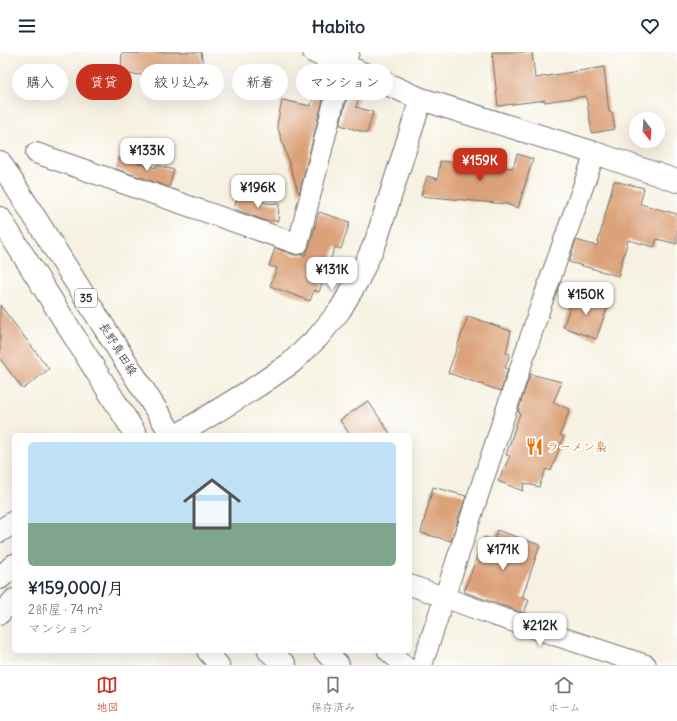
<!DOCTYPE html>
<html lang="ja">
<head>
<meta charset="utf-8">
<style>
  :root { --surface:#fff; --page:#f6f6f7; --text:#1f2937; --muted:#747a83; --line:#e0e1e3; --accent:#c8321e }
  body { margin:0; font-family:Delius,"Klee One",sans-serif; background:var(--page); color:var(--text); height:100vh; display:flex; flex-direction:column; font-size:15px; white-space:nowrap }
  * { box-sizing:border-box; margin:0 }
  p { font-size:13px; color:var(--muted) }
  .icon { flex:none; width:22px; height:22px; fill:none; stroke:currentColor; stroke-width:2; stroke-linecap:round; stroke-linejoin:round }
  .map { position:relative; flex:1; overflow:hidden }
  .details { position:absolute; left:12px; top:381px; width:400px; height:220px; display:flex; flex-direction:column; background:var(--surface); border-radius:6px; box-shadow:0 4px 16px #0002 }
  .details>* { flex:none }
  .guide { position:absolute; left:12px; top:12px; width:400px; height:36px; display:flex; gap:8px }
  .needle { width:26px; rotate:163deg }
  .tools { position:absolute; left:629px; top:60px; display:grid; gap:8px }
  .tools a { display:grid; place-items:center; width:36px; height:36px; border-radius:50%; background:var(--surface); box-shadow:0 4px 16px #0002; font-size:20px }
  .price { position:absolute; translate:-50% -34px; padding:0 9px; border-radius:8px; background:#fff; color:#222; font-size:13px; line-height:26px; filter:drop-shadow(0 1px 2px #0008) }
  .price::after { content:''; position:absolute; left:50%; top:24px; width:12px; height:9px; margin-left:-6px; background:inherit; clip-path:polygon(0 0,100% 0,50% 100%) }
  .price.active { background:var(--accent); color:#fff }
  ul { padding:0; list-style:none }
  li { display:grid; align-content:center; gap:8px; height:212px; padding:0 16px }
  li+li { border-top:1px solid var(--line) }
  li span { display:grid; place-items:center; height:124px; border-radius:6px; color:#555 }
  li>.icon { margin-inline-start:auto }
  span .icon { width:72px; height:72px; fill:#fffc; stroke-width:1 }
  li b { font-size:17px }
  .pill { padding:0 14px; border-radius:18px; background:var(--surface); box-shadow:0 4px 16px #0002; font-size:14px; line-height:36px }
  .pill.active { background:var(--accent); color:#fff }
  header { display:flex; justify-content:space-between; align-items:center; height:52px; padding:0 16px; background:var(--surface); font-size:18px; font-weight:700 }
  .menu { display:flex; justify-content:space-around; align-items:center; height:56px; border-top:1px solid var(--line); background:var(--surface); font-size:11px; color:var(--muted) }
  .menu a { display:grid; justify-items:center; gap:2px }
  .menu .active { color:var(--accent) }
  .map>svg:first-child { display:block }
  .building { fill:#dba27a }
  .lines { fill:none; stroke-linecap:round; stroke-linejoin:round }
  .street-casing { stroke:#72706b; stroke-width:22 }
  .secondary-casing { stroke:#72706b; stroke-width:24 }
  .primary-casing { stroke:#72706b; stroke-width:24 }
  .highway-casing { stroke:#72706b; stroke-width:24 }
  .street { stroke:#fff; stroke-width:20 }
  .secondary { stroke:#fff; stroke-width:22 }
  .primary { stroke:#fff; stroke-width:22 }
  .highway { stroke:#fff; stroke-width:22 }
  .labels { text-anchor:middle; stroke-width:3.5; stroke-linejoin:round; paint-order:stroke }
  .shield { fill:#fff; stroke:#6b6b6b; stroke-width:1 }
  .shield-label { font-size:11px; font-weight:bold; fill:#2b2b2b }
  .street-label { font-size:12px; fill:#2b2b2b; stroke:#fff }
  .food-label { font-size:12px; fill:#c56008; stroke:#fff; text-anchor:start }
</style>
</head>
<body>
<header><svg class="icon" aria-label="menu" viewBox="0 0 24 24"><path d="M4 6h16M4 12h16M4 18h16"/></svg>Habito<svg class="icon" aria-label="heart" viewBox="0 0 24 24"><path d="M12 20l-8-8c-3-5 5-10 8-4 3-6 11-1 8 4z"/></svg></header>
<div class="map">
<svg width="677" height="613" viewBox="0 0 677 613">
  <rect width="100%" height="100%" fill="#fff"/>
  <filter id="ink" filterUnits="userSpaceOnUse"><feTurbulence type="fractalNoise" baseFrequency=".025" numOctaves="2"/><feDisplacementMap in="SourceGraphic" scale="8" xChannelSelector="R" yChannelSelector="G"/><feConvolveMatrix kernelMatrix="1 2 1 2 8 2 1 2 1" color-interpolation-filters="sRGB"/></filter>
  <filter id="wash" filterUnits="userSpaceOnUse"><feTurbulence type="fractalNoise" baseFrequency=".012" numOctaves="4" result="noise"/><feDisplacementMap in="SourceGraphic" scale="16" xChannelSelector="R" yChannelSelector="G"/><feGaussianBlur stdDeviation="0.9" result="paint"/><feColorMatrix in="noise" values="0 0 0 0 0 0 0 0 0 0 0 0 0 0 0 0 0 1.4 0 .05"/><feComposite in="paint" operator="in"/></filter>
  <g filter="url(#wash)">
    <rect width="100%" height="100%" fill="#f6f1e1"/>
    <g id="blocks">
      <!-- building -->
      <path class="building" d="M 146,0 L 201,0 L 206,31 L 151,39 L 149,23 L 121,22 L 122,1 L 146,2 Z
        M 492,0 L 532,0 L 535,26 L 604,15 L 609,60 L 612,60 L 615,77 L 592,81 L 586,44 L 545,50 L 545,48 L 498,54 Z
        M 318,22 L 329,24 L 299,142 L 277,73 L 282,48 L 311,54 Z
        M 349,38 L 360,41 L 356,55 L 373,60 L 367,81 L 340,73 Z
        M 517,102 L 533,107 L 518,156 L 506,152 L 421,144 L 427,124 L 438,127 L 440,109 L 513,116 Z
        M 119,106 L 156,116 L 156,113 L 174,118 L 169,135 L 116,117 Z
        M 614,129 L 644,136 L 640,152 L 677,162 L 677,192 L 657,187 L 654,195 L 628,188 L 618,224 L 569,210 L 576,188 L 597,194 Z
        M 238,143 L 266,151 L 279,152 L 278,169 L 266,169 L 234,157 Z
        M 319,160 L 350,170 L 341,197 L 335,195 L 319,240 L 314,238 L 310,249 L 270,234 L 277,216 L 269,214 L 275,196 L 294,203 L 305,203 L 309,195 Z
        M 575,242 L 608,254 L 596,287 L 563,275 Z
        M 0,253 L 49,317 L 23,337 L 0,307 Z
        M 468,264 L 511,279 L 506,301 L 510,302 L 505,316 L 508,317 L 501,339 L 448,321 Z
        M 530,322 L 562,330 L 553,351 L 570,357 L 560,383 L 564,384 L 551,419 L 546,417 L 539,435 L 524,431 L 523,439 L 498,429 L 510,404 L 506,403 L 520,361 L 518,360 Z
        M 368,349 L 391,383 L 350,383 L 340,368 Z
        M 433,435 L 466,444 L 451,489 L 421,481 Z
        M 497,478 L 540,493 L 522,546 L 529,548 L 524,561 L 464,540 L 484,485 L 494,488 Z"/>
    </g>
  </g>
  <g filter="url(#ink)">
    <use href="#blocks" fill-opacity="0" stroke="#72706b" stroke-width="1"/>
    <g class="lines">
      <defs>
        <path id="street" d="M 36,101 L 298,192 L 343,14 L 349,0
          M 410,533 L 493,563 L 646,613
          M 0,562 L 14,547
          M 207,599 L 219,613
          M 388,599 L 404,613
          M 422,613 L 541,253 L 595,101"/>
        <path id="secondary" d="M 314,0 L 421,47 L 595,101 L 677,129
          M 178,383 L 259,333 L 291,311 L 318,285 L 340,258 L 359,226 L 376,189 L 421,47"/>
        <path id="primary" d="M 0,110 L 172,383
          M 0,166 L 136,383
          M 325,599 L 338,613"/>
        <path id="highway" d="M 0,479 L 14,470
          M 0,526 L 14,513
          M 269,599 L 285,613"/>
      </defs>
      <!-- street casing -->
      <use href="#street" class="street-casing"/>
      <!-- secondary casing -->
      <use href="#secondary" class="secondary-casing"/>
      <!-- primary casing -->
      <use href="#primary" class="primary-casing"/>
      <!-- highway casing -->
      <use href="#highway" class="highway-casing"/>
      <!-- street -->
      <use href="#street" class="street"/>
      <!-- secondary -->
      <use href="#secondary" class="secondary"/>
      <!-- primary -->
      <use href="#primary" class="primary"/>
      <!-- highway -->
      <use href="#highway" class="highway"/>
    </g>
  </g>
  <!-- icons -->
  <defs>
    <symbol id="restaurant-bare" viewBox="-9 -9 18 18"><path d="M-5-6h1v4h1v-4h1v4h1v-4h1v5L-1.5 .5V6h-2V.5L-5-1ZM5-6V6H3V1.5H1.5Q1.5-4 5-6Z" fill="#e8710a" stroke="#fff" stroke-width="2.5" paint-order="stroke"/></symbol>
  </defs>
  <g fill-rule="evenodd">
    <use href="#restaurant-bare" x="522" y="382" width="25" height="25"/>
  </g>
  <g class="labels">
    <!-- shield labels -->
    <rect class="shield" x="75" y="237" width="22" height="18" rx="3"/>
    <g class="shield-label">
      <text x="86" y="250">35</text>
    </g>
    <!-- street labels -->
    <g class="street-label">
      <text transform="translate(118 297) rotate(58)" y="4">長野真田線</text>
    </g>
    <!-- food labels -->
    <g class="food-label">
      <text x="547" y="399">ラーメン梟</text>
    </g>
  </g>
</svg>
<div class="tools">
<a><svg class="needle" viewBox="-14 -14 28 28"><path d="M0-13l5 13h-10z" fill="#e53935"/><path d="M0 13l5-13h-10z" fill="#747a83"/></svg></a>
</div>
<b class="price" style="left:147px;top:120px">¥133K</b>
<b class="price active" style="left:480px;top:130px">¥159K</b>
<b class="price" style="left:258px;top:157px">¥196K</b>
<b class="price" style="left:332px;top:239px">¥131K</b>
<b class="price" style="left:586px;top:264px">¥150K</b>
<b class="price" style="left:503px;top:519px">¥171K</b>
<b class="price" style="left:540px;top:595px">¥212K</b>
<div class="guide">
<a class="pill">購入</a>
<a class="pill active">賃貸</a>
<a class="pill">絞り込み</a>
<a class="pill">新着</a>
<a class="pill">マンション</a>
</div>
<section class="details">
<ul>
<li><span style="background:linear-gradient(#bfe0f5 65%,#7fa58c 0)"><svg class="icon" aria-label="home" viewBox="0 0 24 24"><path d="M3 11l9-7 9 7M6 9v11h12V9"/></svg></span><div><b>¥159,000/月</b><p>2部屋 · 74 m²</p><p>マンション</p></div></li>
</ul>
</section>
</div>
<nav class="menu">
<a class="active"><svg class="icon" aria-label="map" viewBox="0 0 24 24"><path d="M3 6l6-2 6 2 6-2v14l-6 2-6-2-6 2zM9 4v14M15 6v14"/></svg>地図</a>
<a><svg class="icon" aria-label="saved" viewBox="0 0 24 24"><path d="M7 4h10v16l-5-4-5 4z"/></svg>保存済み</a>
<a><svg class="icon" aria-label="home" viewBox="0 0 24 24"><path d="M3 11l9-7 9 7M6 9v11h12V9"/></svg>ホーム</a>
</nav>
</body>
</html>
